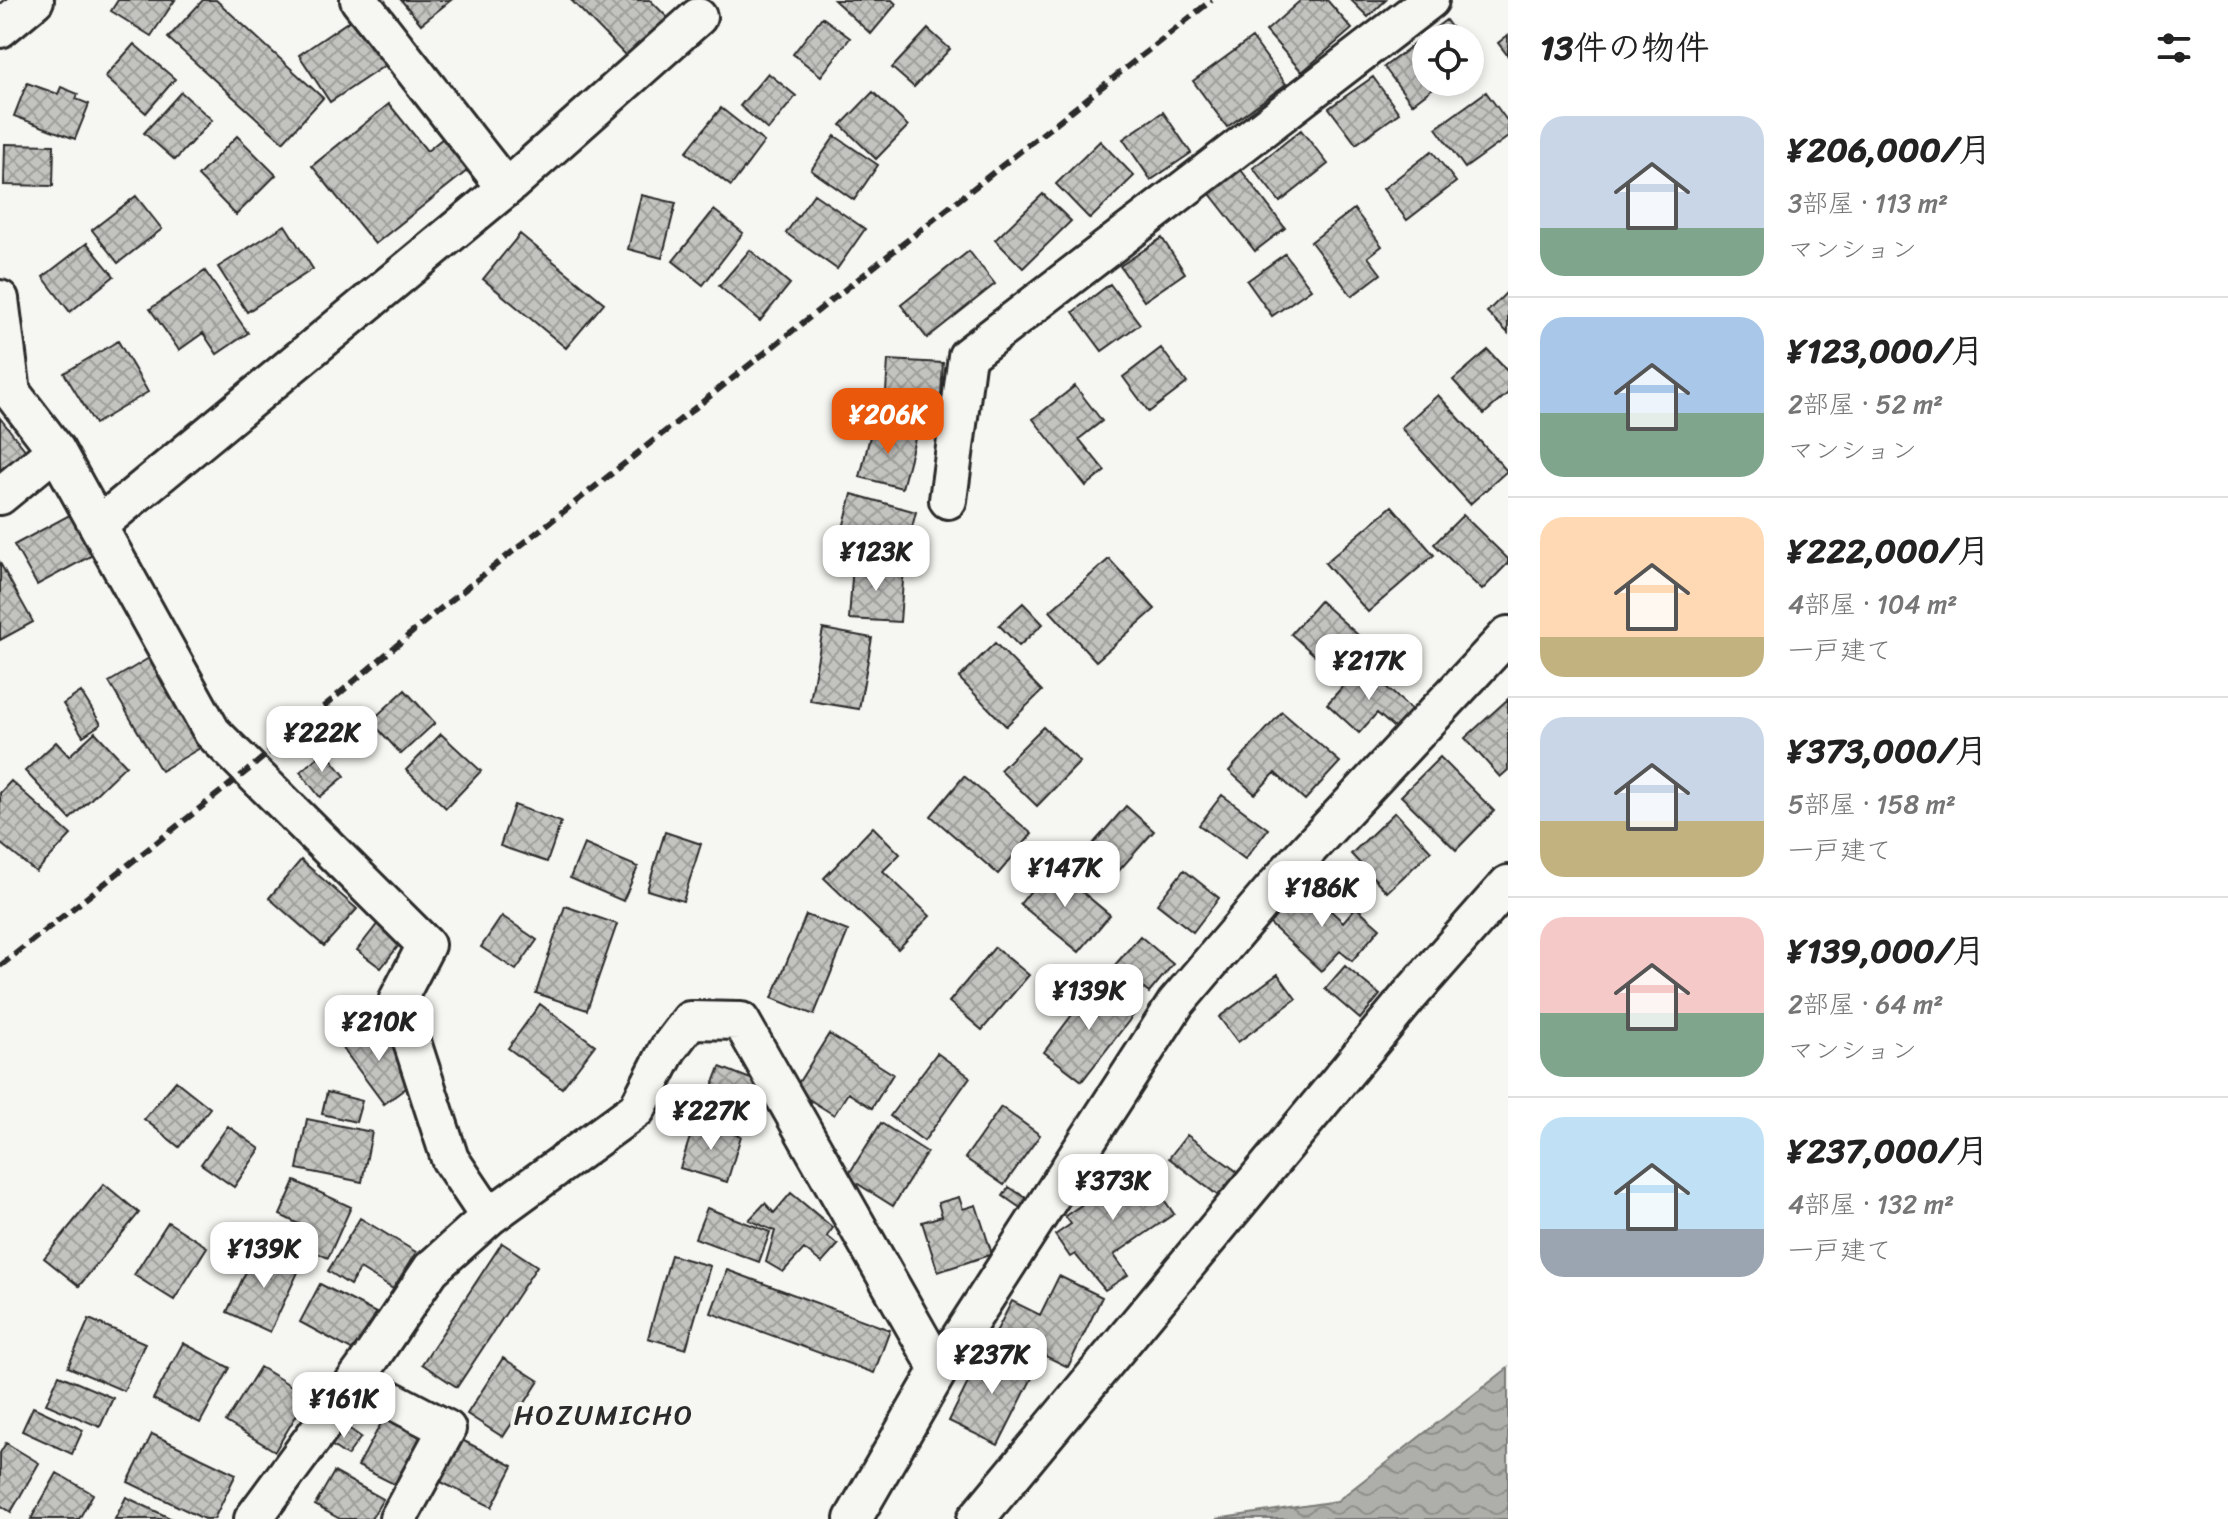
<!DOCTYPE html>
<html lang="ja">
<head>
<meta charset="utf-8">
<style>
  :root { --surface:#fff; --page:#f6f6f6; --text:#222; --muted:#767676; --line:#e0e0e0; --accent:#ea580c }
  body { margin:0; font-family:Sriracha,"Klee One",sans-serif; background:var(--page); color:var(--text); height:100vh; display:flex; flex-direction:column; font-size:30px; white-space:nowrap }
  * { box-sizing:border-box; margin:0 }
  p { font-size:26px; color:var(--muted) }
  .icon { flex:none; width:44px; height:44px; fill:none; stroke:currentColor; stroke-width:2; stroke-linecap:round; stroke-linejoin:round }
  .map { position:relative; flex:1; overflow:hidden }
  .panel { display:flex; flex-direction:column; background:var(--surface); width:720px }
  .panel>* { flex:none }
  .controls { position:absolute; left:1412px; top:24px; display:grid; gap:16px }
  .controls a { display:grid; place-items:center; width:72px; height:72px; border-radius:50%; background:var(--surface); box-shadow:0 4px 12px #0003; font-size:40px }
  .price { position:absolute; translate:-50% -68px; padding:0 18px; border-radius:16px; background:#fff; color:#222; font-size:26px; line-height:52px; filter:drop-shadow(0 2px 4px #0008) }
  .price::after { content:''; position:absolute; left:50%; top:48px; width:24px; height:18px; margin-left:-12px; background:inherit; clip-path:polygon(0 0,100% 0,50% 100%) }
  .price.on { background:var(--accent); color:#fff }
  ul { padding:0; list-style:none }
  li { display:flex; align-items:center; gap:24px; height:200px; padding:0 32px }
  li+li { border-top:2px solid var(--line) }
  li span { display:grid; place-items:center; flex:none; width:224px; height:160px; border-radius:24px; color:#555 }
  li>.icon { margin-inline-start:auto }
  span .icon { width:96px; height:96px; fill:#fffc; stroke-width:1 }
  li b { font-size:34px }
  h2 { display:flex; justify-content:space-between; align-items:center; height:96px; padding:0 32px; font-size:34px }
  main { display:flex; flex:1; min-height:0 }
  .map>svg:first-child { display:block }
  .water { fill:url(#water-waves); stroke:#7a7a78; stroke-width:2 }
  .building { fill:url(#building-cross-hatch); stroke:#2b2b2b; stroke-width:2 }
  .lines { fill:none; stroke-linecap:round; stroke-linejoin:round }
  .minor-casing { stroke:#2b2b2b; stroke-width:42 }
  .minor { stroke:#f6f6f2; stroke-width:36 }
  .rail { stroke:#2b2b2b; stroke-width:6; stroke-dasharray:12 6; stroke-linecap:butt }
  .labels { text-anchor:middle; stroke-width:8; stroke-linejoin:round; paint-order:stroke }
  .quarter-label { font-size:28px; letter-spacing:2px; fill:#2b2b2b; stroke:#f6f6f2 }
</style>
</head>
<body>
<main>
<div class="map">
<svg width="1508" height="1519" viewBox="0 0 1508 1519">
  <defs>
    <pattern id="water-waves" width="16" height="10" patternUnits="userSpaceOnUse" patternTransform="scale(2)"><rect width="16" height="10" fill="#aeaeab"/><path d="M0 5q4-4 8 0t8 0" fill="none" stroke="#8e8e8b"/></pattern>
    <pattern id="building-cross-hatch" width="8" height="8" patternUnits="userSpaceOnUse" patternTransform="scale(2)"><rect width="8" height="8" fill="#c3c3c0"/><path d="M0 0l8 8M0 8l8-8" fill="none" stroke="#9f9f9c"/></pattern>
  </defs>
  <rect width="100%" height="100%" fill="#f6f6f2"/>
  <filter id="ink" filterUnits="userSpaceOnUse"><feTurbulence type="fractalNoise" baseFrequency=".0125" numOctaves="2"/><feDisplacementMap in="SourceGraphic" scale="16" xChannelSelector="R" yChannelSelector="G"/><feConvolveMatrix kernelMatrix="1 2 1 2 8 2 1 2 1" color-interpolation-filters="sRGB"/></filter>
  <g filter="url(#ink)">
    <!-- water -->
    <path class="water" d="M 1508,1368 L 1508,1519 L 1216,1519 L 1337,1501 Z"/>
    <!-- building -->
    <path class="building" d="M 118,0 L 175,0 L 151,36 L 111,11 Z
      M 203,0 L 216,0 L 323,98 L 283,142 L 168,38 Z
      M 401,0 L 451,0 L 421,24 Z
      M 571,0 L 650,0 L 668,18 L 628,58 Z
      M 834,0 L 892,0 L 896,4 L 871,34 Z
      M 1301,0 L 1327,0 L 1352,29 L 1302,72 L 1266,31 Z
      M 1351,0 L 1386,0 L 1368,17 Z
      M 355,17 L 387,64 L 330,102 L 299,55 Z
      M 822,17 L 850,38 L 821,76 L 793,54 Z
      M 1446,20 L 1459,38 L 1426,38 L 1426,82 L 1441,82 L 1412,104 L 1384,67 Z
      M 928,29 L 950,49 L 914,87 L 892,68 Z
      M 1508,35 L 1508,56 L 1498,43 Z
      M 1252,38 L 1286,84 L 1227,127 L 1193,81 Z
      M 134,44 L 175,79 L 146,113 L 105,77 Z
      M 768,73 L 796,96 L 768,130 L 740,106 Z
      M 1373,77 L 1399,113 L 1356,144 L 1329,108 Z
      M 27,83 L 58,94 L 61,87 L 78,94 L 76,99 L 89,104 L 75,139 L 14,116 Z
      M 181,92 L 212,120 L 175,160 L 144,133 Z
      M 873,92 L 908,126 L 876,159 L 841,125 Z
      M 1486,92 L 1508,122 L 1508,137 L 1465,168 L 1436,128 Z
      M 389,104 L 427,151 L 453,130 L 478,162 L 375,244 L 312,166 Z
      M 721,108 L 764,142 L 731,186 L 686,152 Z
      M 1163,112 L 1191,153 L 1151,180 L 1123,139 Z
      M 1301,130 L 1328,164 L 1280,202 L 1253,168 Z
      M 237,136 L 276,175 L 236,215 L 198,176 Z
      M 835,136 L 878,165 L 854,200 L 811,170 Z
      M 1100,141 L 1134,176 L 1090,219 L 1056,184 Z
      M 5,144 L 54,145 L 53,186 L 4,185 Z
      M 1432,151 L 1456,182 L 1407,220 L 1383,189 Z
      M 1238,166 L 1285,228 L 1255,251 L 1207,190 Z
      M 814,194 L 865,229 L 837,269 L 786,233 Z
      M 1043,194 L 1071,221 L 1023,268 L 995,240 Z
      M 641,195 L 676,203 L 662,258 L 628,249 Z
      M 136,196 L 162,229 L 118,263 L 92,230 Z
      M 1354,209 L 1382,246 L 1368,257 L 1381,274 L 1352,296 L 1311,242 Z
      M 714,210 L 743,233 L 703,285 L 673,261 Z
      M 285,225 L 313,269 L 247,312 L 218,267 Z
      M 520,234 L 604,303 L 566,348 L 483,279 Z
      M 1162,238 L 1185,273 L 1144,301 L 1120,266 Z
      M 87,243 L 114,276 L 70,312 L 43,277 Z
      M 750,250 L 790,284 L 760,321 L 719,286 Z
      M 969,251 L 995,284 L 927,338 L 901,305 Z
      M 1285,254 L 1311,289 L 1272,316 L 1247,281 Z
      M 205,271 L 248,333 L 217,354 L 203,333 L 179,350 L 150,309 Z
      M 1110,284 L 1140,324 L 1102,351 L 1073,312 Z
      M 1508,291 L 1508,333 L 1487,312 Z
      M 118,341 L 148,392 L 95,424 L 64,373 Z
      M 1161,348 L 1187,383 L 1149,412 L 1123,377 Z
      M 1488,350 L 1508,372 L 1508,393 L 1484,414 L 1453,380 Z
      M 888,360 L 943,363 L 940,411 L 885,408 Z
      M 1075,386 L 1102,421 L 1079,439 L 1105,471 L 1086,486 L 1033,419 Z
      M 1438,395 L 1507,471 L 1470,504 L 1401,428 Z
      M 0,418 L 26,451 L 0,471 Z
      M 873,424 L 916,435 L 902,488 L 860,477 Z
      M 852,494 L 916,512 L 906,550 L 842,532 Z
      M 1392,506 L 1434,555 L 1368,612 L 1325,563 Z
      M 75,512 L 98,552 L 37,585 L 14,545 Z
      M 1463,515 L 1508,559 L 1508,563 L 1482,590 L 1434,544 Z
      M 1109,559 L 1155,609 L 1096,661 L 1050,611 Z
      M 0,563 L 33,622 L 0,640 Z
      M 853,564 L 904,567 L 900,622 L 849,619 Z
      M 1320,601 L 1367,643 L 1338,676 L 1291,634 Z
      M 1023,603 L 1043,624 L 1019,646 L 999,625 Z
      M 823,629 L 872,638 L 859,709 L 810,701 Z
      M 995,643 L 1042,691 L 1006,726 L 959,678 Z
      M 154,655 L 207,744 L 161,771 L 109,682 Z
      M 1362,665 L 1415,713 L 1399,732 L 1377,713 L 1359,733 L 1327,704 Z
      M 405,690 L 435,723 L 401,754 L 371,721 Z
      M 81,692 L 101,724 L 83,736 L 63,704 Z
      M 1508,699 L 1508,770 L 1500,777 L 1465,738 Z
      M 1282,712 L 1340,762 L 1305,800 L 1275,773 L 1255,794 L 1229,771 Z
      M 1043,727 L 1080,762 L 1037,806 L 1000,770 Z
      M 95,732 L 126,765 L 70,819 L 25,771 L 56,742 L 69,756 Z
      M 441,734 L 481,771 L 446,808 L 406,770 Z
      M 325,751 L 345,776 L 320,797 L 300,772 Z
      M 1440,757 L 1494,811 L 1456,850 L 1401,796 Z
      M 964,776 L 1032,834 L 998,874 L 931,816 Z
      M 11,781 L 71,835 L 36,872 L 0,843 L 0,793 Z
      M 1222,795 L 1268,829 L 1245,859 L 1199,825 Z
      M 514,805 L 561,822 L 547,862 L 500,846 Z
      M 1126,806 L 1154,831 L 1107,884 L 1079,860 Z
      M 1395,812 L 1431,851 L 1387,892 L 1351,854 Z
      M 873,827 L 900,854 L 883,871 L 930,916 L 898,949 L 824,878 Z
      M 665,832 L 701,844 L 683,901 L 647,890 Z
      M 584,844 L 638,867 L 623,901 L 570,878 Z
      M 301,860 L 357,909 L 324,946 L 269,898 Z
      M 1051,866 L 1110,915 L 1079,952 L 1020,904 Z
      M 1184,870 L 1219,898 L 1193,932 L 1157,904 Z
      M 1304,886 L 1343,922 L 1356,907 L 1380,928 L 1352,961 L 1340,951 L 1321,971 L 1269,923 Z
      M 565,906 L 617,924 L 587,1010 L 536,993 Z
      M 806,915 L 848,931 L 814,1015 L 772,998 Z
      M 502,916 L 537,940 L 516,970 L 481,947 Z
      M 379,922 L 403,940 L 381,968 L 357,950 Z
      M 1140,936 L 1173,964 L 1149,993 L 1115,965 Z
      M 995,947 L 1029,975 L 982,1030 L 949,1002 Z
      M 1345,966 L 1380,995 L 1360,1019 L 1325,989 Z
      M 1278,974 L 1296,999 L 1238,1042 L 1219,1017 Z
      M 1096,983 L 1135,1013 L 1082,1081 L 1044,1052 Z
      M 540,1004 L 595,1045 L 562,1088 L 508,1048 Z
      M 375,1022 L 417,1080 L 384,1104 L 341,1046 Z
      M 829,1034 L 893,1074 L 872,1108 L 848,1093 L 834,1115 L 794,1090 Z
      M 937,1053 L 970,1077 L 924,1141 L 890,1116 Z
      M 720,1067 L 761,1083 L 744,1127 L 703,1112 Z
      M 176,1081 L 210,1108 L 179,1147 L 144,1119 Z
      M 327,1092 L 362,1101 L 356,1122 L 322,1114 Z
      M 1001,1107 L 1040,1135 L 1004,1185 L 965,1158 Z
      M 307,1119 L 372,1132 L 362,1182 L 297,1169 Z
      M 695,1122 L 741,1136 L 727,1182 L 680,1168 Z
      M 881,1123 L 927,1152 L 893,1206 L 847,1177 Z
      M 228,1126 L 260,1149 L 234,1187 L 201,1164 Z
      M 1187,1135 L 1239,1173 L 1220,1197 L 1169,1158 Z
      M 1121,1164 L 1128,1173 L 1140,1165 L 1174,1214 L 1114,1255 L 1128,1275 L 1105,1290 L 1075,1254 L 1070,1257 L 1055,1235 L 1071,1224 L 1065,1216 L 1093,1197 L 1086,1187 Z
      M 295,1181 L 351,1207 L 328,1258 L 300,1245 L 307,1228 L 280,1215 Z
      M 104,1184 L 139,1213 L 79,1286 L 44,1258 Z
      M 1009,1187 L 1031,1201 L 1025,1211 L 1003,1196 Z
      M 791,1193 L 833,1228 L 827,1236 L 838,1245 L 822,1263 L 804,1249 L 783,1272 L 766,1262 L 775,1231 L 749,1220 L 765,1203 L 774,1213 Z
      M 959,1197 L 963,1209 L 976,1205 L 992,1254 L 938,1272 L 922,1222 L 942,1216 L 938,1203 Z
      M 707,1208 L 770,1232 L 759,1262 L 695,1238 Z
      M 360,1218 L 416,1252 L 393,1289 L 360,1269 L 350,1285 L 328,1271 Z
      M 168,1222 L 207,1247 L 174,1300 L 134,1275 Z
      M 502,1243 L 537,1266 L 457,1387 L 422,1364 Z
      M 257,1248 L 300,1268 L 270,1332 L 227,1312 Z
      M 671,1255 L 710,1266 L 686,1349 L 648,1338 Z
      M 727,1270 L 890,1330 L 874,1373 L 711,1313 Z
      M 1059,1276 L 1102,1297 L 1068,1367 L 996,1332 L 1012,1301 L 1040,1315 Z
      M 320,1284 L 376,1313 L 355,1352 L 300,1322 Z
      M 89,1319 L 145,1343 L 124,1391 L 68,1367 Z
      M 183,1343 L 230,1368 L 200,1423 L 153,1399 Z
      M 985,1348 L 1035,1372 L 998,1445 L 949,1421 Z
      M 503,1358 L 539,1381 L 503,1437 L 467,1414 Z
      M 260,1367 L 308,1396 L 275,1451 L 226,1422 Z
      M 59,1375 L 113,1398 L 100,1427 L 46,1404 Z
      M 33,1407 L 83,1430 L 72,1454 L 22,1431 Z
      M 386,1414 L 423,1433 L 396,1485 L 358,1466 Z
      M 341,1423 L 361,1437 L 347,1456 L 328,1443 Z
      M 152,1434 L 236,1474 L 214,1519 L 204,1519 L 128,1482 Z
      M 462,1440 L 513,1466 L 492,1507 L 441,1482 Z
      M 6,1443 L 39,1463 L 11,1512 L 0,1505 L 0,1453 Z
      M 334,1472 L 383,1499 L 371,1519 L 340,1519 L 315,1505 Z
      M 57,1473 L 93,1494 L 79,1519 L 31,1519 Z
      M 126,1497 L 172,1519 L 115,1519 Z"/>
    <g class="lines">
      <defs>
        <path id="minor" d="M 359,0 L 506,188
          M 0,29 L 35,0
          M 0,299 L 12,393 L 56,450 L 212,732 L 426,945 L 398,999 L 450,1159 L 489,1217
          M 0,496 L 56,450
          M 948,500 L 967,356 L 1430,0
          M 99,525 L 506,188 L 698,17
          M 355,1381 L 447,1429 L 398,1519
          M 253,1519 L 363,1370 L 431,1269 L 489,1217 L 637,1109 L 668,1049 L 690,1020 L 741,1021 L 939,1370
          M 853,1519 L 939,1370 L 1176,1003 L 1290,869 L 1508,635
          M 976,1519 L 1410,995 L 1508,884"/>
      </defs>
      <!-- minor casing -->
      <use href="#minor" class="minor-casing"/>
      <!-- minor -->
      <use href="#minor" class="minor"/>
      <!-- rail -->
      <path class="rail" d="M 0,966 L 247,771 L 440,609 L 1212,0"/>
    </g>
  </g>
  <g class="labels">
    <!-- quarter labels -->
    <g class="quarter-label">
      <text x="604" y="1424">HOZUMICHO</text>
    </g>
  </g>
</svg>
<div class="controls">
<a><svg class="icon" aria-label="locate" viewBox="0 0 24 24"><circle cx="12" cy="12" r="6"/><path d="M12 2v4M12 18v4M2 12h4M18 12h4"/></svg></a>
</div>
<b class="price on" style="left:888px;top:456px">¥206K</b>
<b class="price" style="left:876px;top:593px">¥123K</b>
<b class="price" style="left:1369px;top:702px">¥217K</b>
<b class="price" style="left:322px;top:774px">¥222K</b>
<b class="price" style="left:1065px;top:909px">¥147K</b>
<b class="price" style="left:1322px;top:929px">¥186K</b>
<b class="price" style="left:1089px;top:1032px">¥139K</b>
<b class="price" style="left:379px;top:1063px">¥210K</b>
<b class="price" style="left:711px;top:1152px">¥227K</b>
<b class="price" style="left:1113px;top:1222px">¥373K</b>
<b class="price" style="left:264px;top:1290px">¥139K</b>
<b class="price" style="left:992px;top:1396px">¥237K</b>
<b class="price" style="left:344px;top:1440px">¥161K</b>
</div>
<section class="panel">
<h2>13件の物件<svg class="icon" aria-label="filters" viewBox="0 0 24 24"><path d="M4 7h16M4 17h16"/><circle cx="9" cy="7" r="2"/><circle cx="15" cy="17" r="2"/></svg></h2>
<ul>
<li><span style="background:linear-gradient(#c9d6e8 70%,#7fa58c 0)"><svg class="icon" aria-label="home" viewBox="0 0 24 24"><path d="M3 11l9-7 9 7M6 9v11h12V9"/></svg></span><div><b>¥206,000/月</b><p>3部屋 · 113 m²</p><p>マンション</p></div></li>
<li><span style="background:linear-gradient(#a9c7e8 60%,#7fa58c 0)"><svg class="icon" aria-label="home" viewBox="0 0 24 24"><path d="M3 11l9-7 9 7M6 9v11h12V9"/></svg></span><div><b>¥123,000/月</b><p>2部屋 · 52 m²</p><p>マンション</p></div></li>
<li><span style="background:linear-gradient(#ffd9b3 75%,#c2b280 0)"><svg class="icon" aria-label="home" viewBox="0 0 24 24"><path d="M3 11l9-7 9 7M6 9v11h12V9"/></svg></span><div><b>¥222,000/月</b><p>4部屋 · 104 m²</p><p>一戸建て</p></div></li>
<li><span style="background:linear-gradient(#c9d6e8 65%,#c2b280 0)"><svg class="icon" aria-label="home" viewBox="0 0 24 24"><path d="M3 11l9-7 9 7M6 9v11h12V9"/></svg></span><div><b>¥373,000/月</b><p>5部屋 · 158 m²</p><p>一戸建て</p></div></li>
<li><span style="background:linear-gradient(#f6c9c9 60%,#7fa58c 0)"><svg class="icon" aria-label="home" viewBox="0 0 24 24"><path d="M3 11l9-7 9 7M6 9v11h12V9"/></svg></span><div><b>¥139,000/月</b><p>2部屋 · 64 m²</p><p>マンション</p></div></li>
<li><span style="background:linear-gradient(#bfe0f5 70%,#9aa5b1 0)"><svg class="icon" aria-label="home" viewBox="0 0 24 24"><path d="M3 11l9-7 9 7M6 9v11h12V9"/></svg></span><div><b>¥237,000/月</b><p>4部屋 · 132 m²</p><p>一戸建て</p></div></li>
</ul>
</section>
</main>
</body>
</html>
